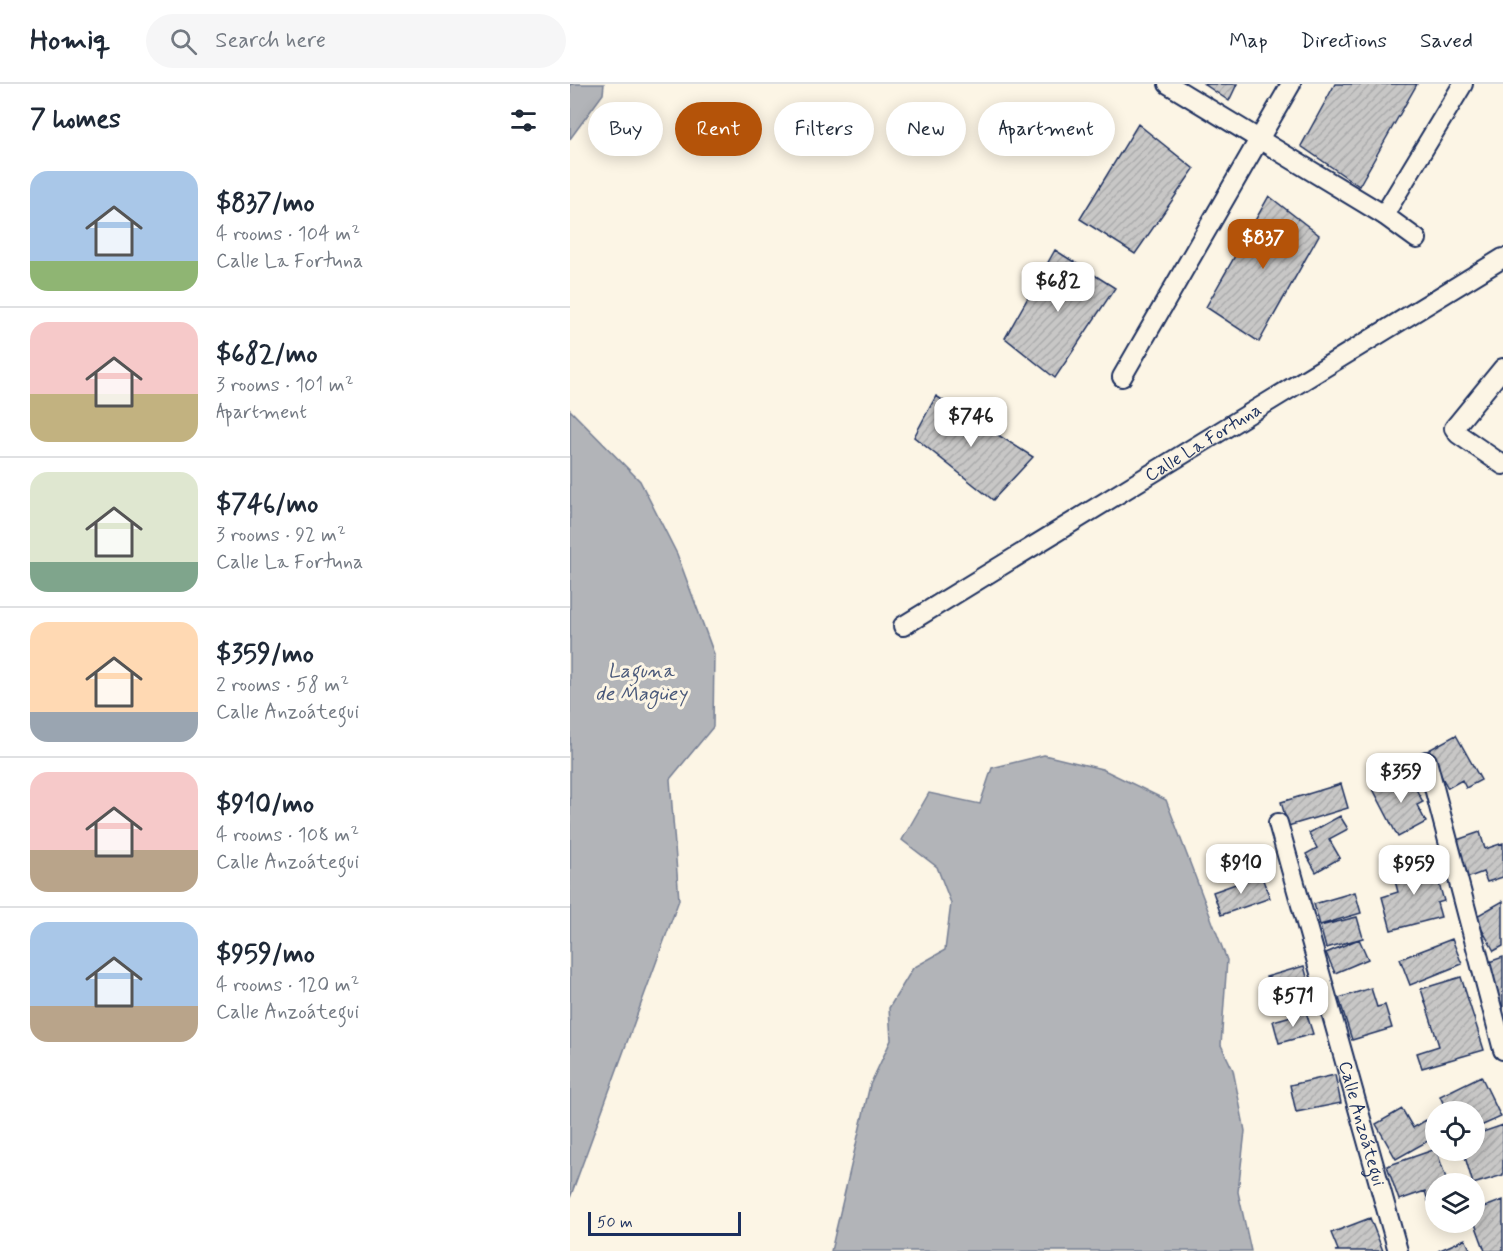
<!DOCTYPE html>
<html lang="en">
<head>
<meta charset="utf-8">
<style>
  :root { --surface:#fff; --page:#f6f6f7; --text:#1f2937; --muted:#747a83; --line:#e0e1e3; --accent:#b45309 }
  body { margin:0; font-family:Mynerve,sans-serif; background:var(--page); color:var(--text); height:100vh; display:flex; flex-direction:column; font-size:22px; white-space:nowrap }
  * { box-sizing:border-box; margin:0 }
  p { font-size:20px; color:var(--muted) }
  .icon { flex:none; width:33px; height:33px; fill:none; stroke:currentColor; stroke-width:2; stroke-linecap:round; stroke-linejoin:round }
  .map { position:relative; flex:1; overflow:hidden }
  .sheet { display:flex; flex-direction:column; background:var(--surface); width:570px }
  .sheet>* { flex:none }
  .top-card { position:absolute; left:18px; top:18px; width:570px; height:54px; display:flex; gap:12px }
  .controls { position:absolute; left:855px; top:1017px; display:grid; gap:12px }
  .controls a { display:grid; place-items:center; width:60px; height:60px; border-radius:50%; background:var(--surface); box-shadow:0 3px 15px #0003; font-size:30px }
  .scale { position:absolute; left:18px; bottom:15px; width:153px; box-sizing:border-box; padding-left:6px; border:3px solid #1b2f5e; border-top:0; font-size:16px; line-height:21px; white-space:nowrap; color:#1b2f5e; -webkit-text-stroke:4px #fcf5e5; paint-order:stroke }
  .price { position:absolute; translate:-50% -51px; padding:0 14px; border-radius:12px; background:#fff; color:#222; font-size:20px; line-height:39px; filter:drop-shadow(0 2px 3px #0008) }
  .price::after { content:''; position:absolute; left:50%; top:36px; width:18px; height:14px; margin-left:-9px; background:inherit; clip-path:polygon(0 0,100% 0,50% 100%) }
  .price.active { background:var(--accent); color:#fff }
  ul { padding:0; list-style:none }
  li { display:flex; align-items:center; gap:18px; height:150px; padding:0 30px }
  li+li { border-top:2px solid var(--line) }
  li span { display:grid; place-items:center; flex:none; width:168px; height:120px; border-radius:18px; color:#555 }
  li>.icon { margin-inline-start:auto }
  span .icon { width:72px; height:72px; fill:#fffc; stroke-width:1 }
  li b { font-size:26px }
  h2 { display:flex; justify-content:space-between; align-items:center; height:72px; padding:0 30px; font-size:26px }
  .tag { padding:0 21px; border-radius:27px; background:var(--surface); box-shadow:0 3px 15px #0003; font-size:21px; line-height:54px }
  .tag.active { background:var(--accent); color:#fff }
  header { display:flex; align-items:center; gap:36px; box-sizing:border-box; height:84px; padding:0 30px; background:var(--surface); border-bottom:2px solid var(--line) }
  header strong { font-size:28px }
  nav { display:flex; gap:33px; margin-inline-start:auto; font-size:21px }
  .search { width:420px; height:54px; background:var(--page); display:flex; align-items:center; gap:15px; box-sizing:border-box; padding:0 21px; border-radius:33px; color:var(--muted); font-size:22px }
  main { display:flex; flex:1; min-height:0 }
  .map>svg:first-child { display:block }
  .water { fill:#b2b4b8; stroke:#767f94; stroke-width:1.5 }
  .building { fill:url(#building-hatch); stroke:#1b2f5e; stroke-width:1.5 }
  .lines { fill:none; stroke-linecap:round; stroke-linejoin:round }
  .minor-casing { stroke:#1b2f5e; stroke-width:22 }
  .minor { stroke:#fcf5e5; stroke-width:18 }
  .labels { text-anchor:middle; stroke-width:6; stroke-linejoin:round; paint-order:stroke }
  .street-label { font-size:18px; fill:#1b2f5e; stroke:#fcf5e5 }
  .water-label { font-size:20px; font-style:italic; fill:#485779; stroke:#fcf5e5 }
</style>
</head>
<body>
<header>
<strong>Homiq</strong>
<div class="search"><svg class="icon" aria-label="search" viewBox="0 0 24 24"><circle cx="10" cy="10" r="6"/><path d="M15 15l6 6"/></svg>Search here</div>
<nav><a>Map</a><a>Directions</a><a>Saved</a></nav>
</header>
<main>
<section class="sheet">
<h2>7 homes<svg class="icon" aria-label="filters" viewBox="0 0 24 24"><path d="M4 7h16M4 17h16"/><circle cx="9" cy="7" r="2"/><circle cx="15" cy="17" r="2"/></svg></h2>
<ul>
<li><span style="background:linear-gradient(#a9c7e8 75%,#8fb573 0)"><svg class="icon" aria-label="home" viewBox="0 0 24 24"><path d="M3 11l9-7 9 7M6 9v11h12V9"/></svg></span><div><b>$837/mo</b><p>4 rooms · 104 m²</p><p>Calle La Fortuna</p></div></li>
<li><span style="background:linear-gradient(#f6c9c9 60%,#c2b280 0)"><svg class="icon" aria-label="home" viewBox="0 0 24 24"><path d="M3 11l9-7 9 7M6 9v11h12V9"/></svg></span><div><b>$682/mo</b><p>3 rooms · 101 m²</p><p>Apartment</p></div></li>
<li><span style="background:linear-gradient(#dfe7d0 75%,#7fa58c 0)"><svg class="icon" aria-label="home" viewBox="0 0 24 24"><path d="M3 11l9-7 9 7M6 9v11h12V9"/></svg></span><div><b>$746/mo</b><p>3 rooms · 92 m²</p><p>Calle La Fortuna</p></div></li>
<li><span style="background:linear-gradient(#ffd9b3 75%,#9aa5b1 0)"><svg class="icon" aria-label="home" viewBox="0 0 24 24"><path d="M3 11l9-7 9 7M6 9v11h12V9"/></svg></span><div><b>$359/mo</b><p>2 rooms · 58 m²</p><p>Calle Anzoátegui</p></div></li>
<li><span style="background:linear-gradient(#f6c9c9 65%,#b9a48a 0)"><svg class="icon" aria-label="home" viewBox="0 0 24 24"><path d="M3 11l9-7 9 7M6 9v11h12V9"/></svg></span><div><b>$910/mo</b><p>4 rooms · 108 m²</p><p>Calle Anzoátegui</p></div></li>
<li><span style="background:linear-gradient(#a9c7e8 70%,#b9a48a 0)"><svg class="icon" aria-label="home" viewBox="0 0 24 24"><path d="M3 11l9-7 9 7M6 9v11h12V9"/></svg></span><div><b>$959/mo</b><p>4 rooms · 120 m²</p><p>Calle Anzoátegui</p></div></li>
</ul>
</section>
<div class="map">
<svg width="933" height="1167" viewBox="0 0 933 1167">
  <defs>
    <pattern id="building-hatch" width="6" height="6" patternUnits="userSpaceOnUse" patternTransform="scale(1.5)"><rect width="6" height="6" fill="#c8c7c6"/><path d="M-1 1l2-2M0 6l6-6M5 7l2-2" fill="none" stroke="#ababac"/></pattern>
  </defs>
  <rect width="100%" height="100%" fill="#fcf5e5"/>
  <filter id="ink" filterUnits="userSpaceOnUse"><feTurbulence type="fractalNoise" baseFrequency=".0167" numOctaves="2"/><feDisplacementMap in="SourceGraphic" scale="12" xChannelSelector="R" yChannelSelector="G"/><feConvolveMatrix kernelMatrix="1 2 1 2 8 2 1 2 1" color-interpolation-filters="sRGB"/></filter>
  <g filter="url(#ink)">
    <!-- water -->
    <path class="water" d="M 0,0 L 34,0 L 33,10 L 0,55 Z
      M 0,326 L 70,397 L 107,470 L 144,570 L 143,643 L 100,695 L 109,816 L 0,1114 Z
      M 474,671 L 532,685 L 596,716 L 657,876 L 651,961 L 663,986 L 675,1047 L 668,1108 L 681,1167 L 261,1167 L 300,1001 L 321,956 L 319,924 L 343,884 L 375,866 L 381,819 L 367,783 L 332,756 L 359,709 L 410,720 L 422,684 Z"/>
    <!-- building -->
    <path class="building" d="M 634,0 L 667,0 L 659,17 Z
      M 765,0 L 847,0 L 789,102 L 731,62 Z
      M 568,40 L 624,85 L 565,170 L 510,135 Z
      M 699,112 L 749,151 L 689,258 L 636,223 Z
      M 485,166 L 545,204 L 485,294 L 435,254 Z
      M 366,312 L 463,373 L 423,416 L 344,353 Z
      M 886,651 L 911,696 L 896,704 L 892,696 L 878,704 L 857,667 Z
      M 836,687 L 853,718 L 847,721 L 856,738 L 828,753 L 803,705 Z
      M 771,700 L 778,724 L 718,742 L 711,718 Z
      M 770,732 L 778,745 L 759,755 L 770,774 L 746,788 L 736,770 L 747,764 L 739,749 Z
      M 910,748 L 915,765 L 933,759 L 933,793 L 917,798 L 913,788 L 897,794 L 884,757 Z
      M 862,775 L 874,817 L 867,819 L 871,833 L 821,846 L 812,813 L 828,808 L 822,786 Z
      M 691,791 L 700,814 L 651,831 L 643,808 Z
      M 785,808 L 791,829 L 750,841 L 744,820 Z
      M 933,817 L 933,862 L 924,867 L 905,833 Z
      M 787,833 L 793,854 L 756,864 L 750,842 Z
      M 789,855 L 798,875 L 765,889 L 756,869 Z
      M 882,855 L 892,880 L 840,901 L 830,875 Z
      M 933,873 L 933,926 L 916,879 Z
      M 734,882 L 740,904 L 702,914 L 696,893 Z
      M 891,893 L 914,966 L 852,984 L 847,969 L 869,962 L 851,905 Z
      M 801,904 L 807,923 L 815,921 L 822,944 L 782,956 L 769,914 Z
      M 736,928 L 743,950 L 709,959 L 703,937 Z
      M 765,991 L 771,1019 L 726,1028 L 720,1001 Z
      M 911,992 L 931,1033 L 904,1045 L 904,1028 L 877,1028 L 870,1012 Z
      M 832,1025 L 843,1044 L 856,1036 L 865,1053 L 826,1075 L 806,1040 Z
      M 933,1041 L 933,1091 L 903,1100 L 893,1066 L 904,1066 L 904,1051 Z
      M 866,1065 L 878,1100 L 866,1100 L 866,1114 L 858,1117 L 855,1107 L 829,1116 L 817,1082 Z
      M 933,1116 L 933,1167 L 915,1167 L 904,1137 L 904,1127 Z
      M 800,1134 L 813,1167 L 765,1167 L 768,1166 L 761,1149 Z
      M 895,1155 L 901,1167 L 868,1167 Z"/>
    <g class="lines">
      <defs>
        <g id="minor">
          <path d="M 598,0 L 814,131 L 847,155"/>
          <path d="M 814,131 L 893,0"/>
          <path d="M 933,284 L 884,344 L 888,350 L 933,381"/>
          <path d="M 552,293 L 721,0"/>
          <path id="s1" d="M 333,542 L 933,174"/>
          <path d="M 857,677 L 933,966"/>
          <path id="s2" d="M 708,739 L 828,1167"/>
        </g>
      </defs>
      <!-- minor casing -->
      <use href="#minor" class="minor-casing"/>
      <!-- minor -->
      <use href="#minor" class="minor"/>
    </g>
  </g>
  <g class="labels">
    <!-- street labels -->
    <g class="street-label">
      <text dy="6" stroke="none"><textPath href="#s1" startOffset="352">Calle La Fortuna</textPath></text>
      <text dy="6" stroke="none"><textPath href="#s2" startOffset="312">Calle Anzoátegui</textPath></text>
    </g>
    <!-- water labels -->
    <g class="water-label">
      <text x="71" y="593">Laguna<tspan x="71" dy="23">de Magüey</tspan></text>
    </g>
  </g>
</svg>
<div class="controls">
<a><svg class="icon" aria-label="locate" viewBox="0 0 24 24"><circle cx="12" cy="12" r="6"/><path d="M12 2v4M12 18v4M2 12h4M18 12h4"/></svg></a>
<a><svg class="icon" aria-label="layers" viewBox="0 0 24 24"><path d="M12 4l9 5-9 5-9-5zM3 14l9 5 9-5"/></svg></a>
</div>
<div class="scale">50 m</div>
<b class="price active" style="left:693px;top:186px">$837</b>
<b class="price" style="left:488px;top:229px">$682</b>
<b class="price" style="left:401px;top:364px">$746</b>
<b class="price" style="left:831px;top:720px">$359</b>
<b class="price" style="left:671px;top:811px">$910</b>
<b class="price" style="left:844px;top:812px">$959</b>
<b class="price" style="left:723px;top:944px">$571</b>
<div class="top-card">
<a class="tag">Buy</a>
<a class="tag active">Rent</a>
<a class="tag">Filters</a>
<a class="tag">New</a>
<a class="tag">Apartment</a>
</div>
</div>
</main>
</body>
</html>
